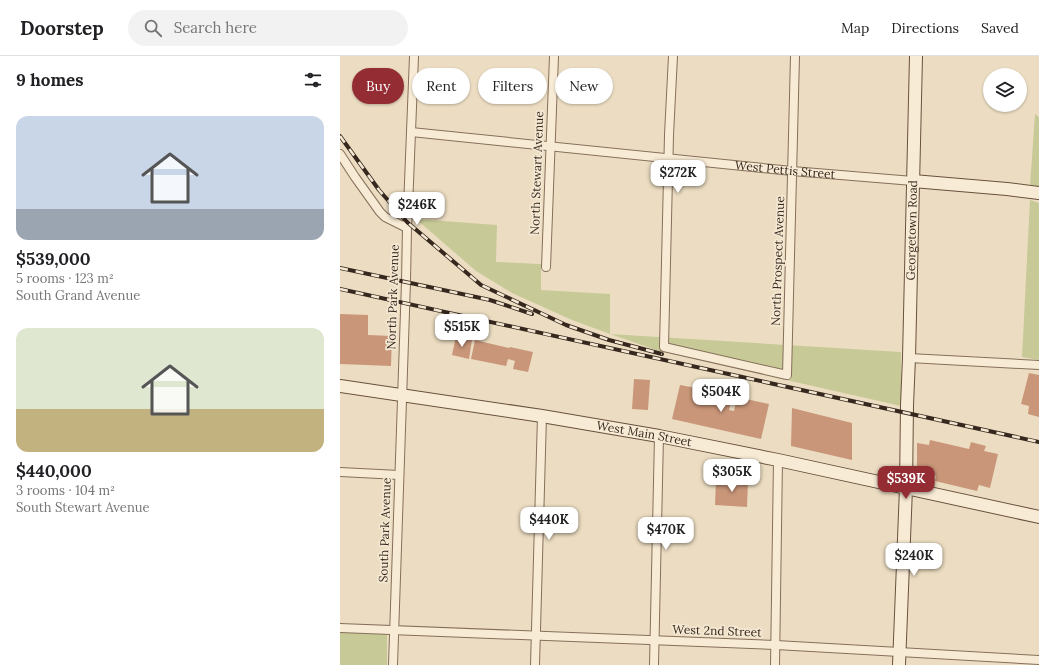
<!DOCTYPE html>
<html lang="en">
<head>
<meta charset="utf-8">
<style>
  :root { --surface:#fff; --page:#f2f2f2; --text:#202124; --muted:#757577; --line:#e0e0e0; --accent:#932c33 }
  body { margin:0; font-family:Lora,serif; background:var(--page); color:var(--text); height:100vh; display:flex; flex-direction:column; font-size:15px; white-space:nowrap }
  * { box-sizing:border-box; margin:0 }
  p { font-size:13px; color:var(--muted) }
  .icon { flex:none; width:22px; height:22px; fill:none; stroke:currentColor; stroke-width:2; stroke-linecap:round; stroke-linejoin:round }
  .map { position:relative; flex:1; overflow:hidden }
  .sheet { display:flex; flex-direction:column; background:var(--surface); width:340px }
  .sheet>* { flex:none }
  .hud { position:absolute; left:12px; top:12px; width:380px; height:36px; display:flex; gap:8px }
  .controls { position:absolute; left:643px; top:12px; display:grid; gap:8px }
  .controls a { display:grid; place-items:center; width:44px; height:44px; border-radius:50%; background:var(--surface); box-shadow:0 1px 3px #0004; font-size:20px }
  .price { position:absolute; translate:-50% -34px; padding:0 9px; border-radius:8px; background:#fff; color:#222; font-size:13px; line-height:26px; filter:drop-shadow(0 1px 2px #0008) }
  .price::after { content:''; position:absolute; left:50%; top:24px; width:12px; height:9px; margin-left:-6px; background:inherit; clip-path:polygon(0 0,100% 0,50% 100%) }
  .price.selected { background:var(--accent); color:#fff }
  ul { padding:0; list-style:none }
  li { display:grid; align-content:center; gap:8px; height:212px; padding:0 16px }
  li span { display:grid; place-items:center; height:124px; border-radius:12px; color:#555 }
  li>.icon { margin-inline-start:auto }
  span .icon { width:72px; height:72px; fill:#fffc; stroke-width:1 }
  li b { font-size:17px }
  h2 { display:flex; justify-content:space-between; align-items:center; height:48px; padding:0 16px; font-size:17px }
  .chip { padding:0 14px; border-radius:18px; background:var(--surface); box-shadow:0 1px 3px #0004; font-size:14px; line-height:36px }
  .chip.selected { background:var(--accent); color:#fff }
  header { display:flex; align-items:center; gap:24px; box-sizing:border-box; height:56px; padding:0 20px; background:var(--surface); border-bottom:1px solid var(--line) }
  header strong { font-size:19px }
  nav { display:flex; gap:22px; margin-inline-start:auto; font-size:14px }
  .search { width:280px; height:36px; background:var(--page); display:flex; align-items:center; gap:10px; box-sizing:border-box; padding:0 14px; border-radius:22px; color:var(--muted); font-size:15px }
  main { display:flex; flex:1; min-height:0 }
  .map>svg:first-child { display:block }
  .green { fill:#c7ca97 }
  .building { fill:#c99679 }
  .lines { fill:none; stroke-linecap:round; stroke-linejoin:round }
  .street-casing { stroke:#866f5a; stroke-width:10 }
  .secondary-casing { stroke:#68503d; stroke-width:14 }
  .street { stroke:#f8ebd5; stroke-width:8 }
  .secondary { stroke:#f8ebd5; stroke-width:12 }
  .rail-casing { stroke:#36281e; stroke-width:4 }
  .rail { stroke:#f4e8d2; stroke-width:2.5; stroke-dasharray:8; stroke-linecap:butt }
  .labels { text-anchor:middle; stroke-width:3.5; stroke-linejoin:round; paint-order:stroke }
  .street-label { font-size:12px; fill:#36281e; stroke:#f4e8d2 }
</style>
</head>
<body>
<header>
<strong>Doorstep</strong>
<div class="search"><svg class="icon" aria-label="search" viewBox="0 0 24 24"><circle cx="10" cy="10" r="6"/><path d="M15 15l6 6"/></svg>Search here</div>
<nav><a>Map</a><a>Directions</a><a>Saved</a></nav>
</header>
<main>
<section class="sheet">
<h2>9 homes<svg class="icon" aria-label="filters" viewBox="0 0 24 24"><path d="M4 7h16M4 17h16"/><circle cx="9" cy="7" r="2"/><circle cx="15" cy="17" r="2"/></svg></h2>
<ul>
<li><span style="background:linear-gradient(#c9d6e8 75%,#9aa5b1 0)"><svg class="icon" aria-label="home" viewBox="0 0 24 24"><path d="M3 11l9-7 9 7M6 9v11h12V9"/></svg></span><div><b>$539,000</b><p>5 rooms · 123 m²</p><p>South Grand Avenue</p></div></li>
<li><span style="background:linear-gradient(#dfe7d0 65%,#c2b280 0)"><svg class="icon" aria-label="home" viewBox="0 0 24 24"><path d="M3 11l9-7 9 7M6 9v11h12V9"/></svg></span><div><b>$440,000</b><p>3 rooms · 104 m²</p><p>South Stewart Avenue</p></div></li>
</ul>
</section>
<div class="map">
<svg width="699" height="609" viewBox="0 0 699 609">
  <rect width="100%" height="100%" fill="#ecddc2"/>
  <!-- green -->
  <path class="green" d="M 695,58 L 699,61 L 699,132 L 690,130 Z
    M 690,144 L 699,147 L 699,304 L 682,301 Z
    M 76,163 L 157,169 L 156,206 L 201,208 L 201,234 L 270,238 L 270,278 L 561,296 L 561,350 L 319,295 L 270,278 L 232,264 L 172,237 L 136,215 Z
    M 0,575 L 42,576 L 47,579 L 47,609 L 0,609 Z"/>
  <!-- building -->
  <path class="building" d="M 0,258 L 28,259 L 28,279 L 52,280 L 51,310 L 0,308 Z
    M 116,280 L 132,284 L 129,303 L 112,299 Z
    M 135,284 L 169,292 L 170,291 L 193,296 L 188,316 L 173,313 L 175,305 L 168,303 L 166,310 L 131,303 Z
    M 689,317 L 699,319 L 699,361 L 688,358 L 689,350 L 681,348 Z
    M 294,323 L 310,324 L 308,354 L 292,353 Z
    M 340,329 L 356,332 L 354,344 L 361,346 L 363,340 L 391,346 L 389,354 L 394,355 L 397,341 L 429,348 L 421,383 L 332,363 Z
    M 452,352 L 512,367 L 512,404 L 451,390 Z
    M 590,384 L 629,393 L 631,386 L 646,390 L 644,395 L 658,398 L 650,432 L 639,429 L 637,435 L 595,425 L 596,420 L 577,416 L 577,387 L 589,389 Z
    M 376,424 L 408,425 L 407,451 L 375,449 Z"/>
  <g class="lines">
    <defs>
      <g id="street">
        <path d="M 333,0 L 329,79 L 324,291 L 447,319 L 455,0"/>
        <path id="s1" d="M 71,76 L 452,115 L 573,125"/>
        <path d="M 0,98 L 15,121 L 40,156 L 45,161 L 67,172"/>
        <path d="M 206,211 L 214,0"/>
        <path d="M 569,302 L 699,309"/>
        <path d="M 0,416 L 59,419"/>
        <path d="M 0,572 L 436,589 L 699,604"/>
        <path d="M 53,609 L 66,226 L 67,172 L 68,152 L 74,0"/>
        <path d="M 195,609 L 202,360"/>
        <path d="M 314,609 L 319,380"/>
        <path d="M 435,609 L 438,404"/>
      </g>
      <g id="secondary">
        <path d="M 573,125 L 667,133 L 699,137"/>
        <path id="s2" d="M 0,330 L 202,360 L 319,380 L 438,404 L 699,461"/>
        <path id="s3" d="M 559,609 L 566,432 L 567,349 L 569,302 L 576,0"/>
      </g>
    </defs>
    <!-- street casing -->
    <use href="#street" class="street-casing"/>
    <!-- secondary casing -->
    <use href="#secondary" class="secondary-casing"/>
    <!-- street -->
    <use href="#street" class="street"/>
    <!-- secondary -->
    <use href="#secondary" class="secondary"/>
    <defs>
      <path id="rail" d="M 0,80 L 39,134 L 67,166 L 141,229 L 226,269 L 269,284 L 322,298
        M 0,212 L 150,244 L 192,258
        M 0,233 L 393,319 L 699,386"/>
    </defs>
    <!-- rail casing -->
    <use href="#rail" class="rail-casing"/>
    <!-- rail -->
    <use href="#rail" class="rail"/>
  </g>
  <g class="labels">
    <!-- street labels -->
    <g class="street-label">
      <text dy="4" stroke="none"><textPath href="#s1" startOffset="376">West Pettis Street</textPath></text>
      <text transform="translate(197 117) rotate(-88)" y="4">North Stewart Avenue</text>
      <text dy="4" stroke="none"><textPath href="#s3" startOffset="435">Georgetown Road</textPath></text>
      <text transform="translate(438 205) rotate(-88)" y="4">North Prospect Avenue</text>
      <text transform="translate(53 241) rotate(-88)" y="4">North Park Avenue</text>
      <text dy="4" stroke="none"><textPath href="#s2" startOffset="308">West Main Street</textPath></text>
      <text transform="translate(45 474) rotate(-88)" y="4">South Park Avenue</text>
      <text transform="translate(377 575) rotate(2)" y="4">West 2nd Street</text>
    </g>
  </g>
</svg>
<div class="controls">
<a><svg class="icon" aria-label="layers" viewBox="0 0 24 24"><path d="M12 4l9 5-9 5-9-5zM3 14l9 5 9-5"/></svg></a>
</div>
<b class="price" style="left:338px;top:138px">$272K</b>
<b class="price" style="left:77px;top:170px">$246K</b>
<b class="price" style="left:122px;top:292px">$515K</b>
<b class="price" style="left:381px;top:357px">$504K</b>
<b class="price" style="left:392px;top:437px">$305K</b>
<b class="price selected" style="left:566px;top:444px">$539K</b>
<b class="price" style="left:209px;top:485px">$440K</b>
<b class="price" style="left:326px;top:495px">$470K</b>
<b class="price" style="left:574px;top:521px">$240K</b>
<div class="hud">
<a class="chip selected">Buy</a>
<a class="chip">Rent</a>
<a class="chip">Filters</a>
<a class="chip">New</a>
</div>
</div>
</main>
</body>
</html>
